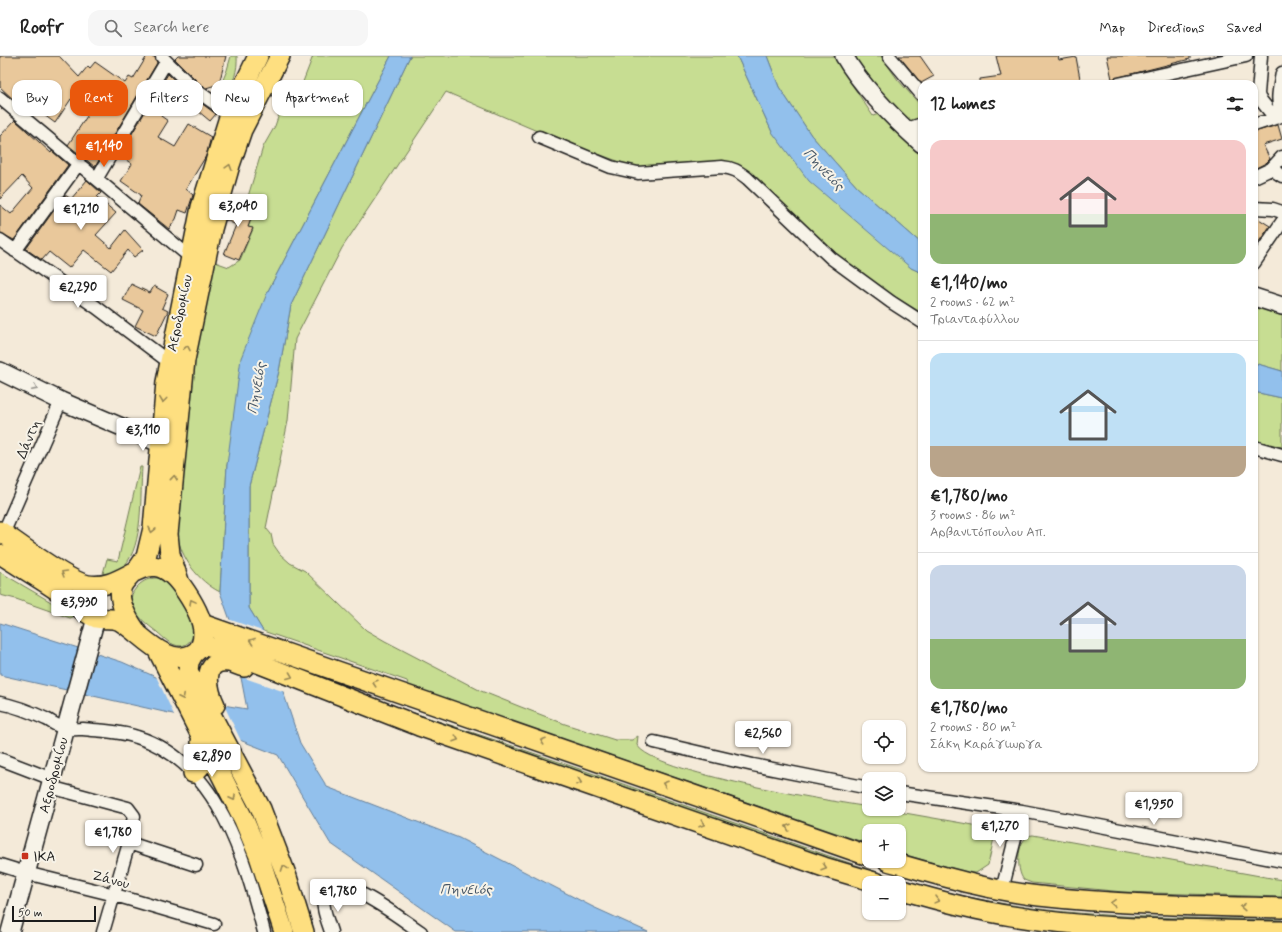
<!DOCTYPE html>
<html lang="en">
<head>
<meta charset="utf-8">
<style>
  :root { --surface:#fff; --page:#f6f6f6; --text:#222; --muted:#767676; --line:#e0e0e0; --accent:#ea580c }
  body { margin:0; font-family:Mynerve,sans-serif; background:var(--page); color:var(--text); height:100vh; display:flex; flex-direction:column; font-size:15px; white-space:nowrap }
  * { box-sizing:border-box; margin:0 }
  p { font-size:13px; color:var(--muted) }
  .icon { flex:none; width:22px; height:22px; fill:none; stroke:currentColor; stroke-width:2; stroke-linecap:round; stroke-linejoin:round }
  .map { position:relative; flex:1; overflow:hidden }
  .details { position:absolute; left:918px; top:24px; width:340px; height:692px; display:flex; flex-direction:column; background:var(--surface); border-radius:12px; box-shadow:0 1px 3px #0004 }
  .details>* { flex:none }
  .top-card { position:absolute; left:12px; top:24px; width:380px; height:36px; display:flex; gap:8px }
  .controls { position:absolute; left:862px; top:664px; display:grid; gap:8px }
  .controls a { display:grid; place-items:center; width:44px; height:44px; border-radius:8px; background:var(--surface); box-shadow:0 1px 3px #0004; font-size:20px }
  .scale { position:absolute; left:12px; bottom:10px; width:84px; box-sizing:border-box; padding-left:4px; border:2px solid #1c1c1c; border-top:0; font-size:11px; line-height:14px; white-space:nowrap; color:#1c1c1c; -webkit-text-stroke:3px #f7f3e8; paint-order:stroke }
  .price { position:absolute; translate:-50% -34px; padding:0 9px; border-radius:4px; background:#fff; color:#222; font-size:13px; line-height:26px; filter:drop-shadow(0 1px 2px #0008) }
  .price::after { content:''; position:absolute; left:50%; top:24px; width:12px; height:9px; margin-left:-6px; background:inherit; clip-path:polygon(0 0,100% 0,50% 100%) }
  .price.current { background:var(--accent); color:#fff }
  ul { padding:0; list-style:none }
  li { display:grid; align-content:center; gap:8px; height:212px; padding:0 12px }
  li+li { border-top:1px solid var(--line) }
  li span { display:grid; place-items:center; height:124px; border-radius:12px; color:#555 }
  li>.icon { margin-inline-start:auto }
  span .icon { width:72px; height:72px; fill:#fffc; stroke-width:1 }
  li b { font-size:17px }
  h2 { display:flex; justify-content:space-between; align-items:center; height:48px; padding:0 12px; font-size:17px }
  .tag { padding:0 14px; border-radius:12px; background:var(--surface); box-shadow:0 1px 3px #0004; font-size:14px; line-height:36px }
  .tag.current { background:var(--accent); color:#fff }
  header { display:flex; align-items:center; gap:24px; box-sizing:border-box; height:56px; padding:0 20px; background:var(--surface); border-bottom:1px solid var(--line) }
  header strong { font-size:19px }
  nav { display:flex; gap:22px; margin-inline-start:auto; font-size:14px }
  .search { width:280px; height:36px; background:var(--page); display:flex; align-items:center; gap:10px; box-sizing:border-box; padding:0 14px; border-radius:12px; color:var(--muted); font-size:15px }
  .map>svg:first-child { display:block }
  .green { fill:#c7dd92; stroke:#727c57 }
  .water { fill:#92c0ec; stroke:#637e99 }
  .pier { fill:#f4ead9 }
  .building { fill:#e9c89b; stroke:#1c1c1c }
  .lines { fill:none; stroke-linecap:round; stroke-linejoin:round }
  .street-casing { stroke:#1c1c1c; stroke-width:15 }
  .secondary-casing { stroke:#1c1c1c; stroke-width:20 }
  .primary-casing { stroke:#1c1c1c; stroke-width:22 }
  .street { stroke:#f7f3e8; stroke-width:12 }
  .secondary { stroke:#f7f3e8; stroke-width:17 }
  .primary { stroke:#fedf80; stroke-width:19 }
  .oneway { stroke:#988753 }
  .oneway2 { stroke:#94928c }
  .poi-dot { fill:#c8321e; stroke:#f7f3e8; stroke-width:1.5 }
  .labels { text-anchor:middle; stroke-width:4; stroke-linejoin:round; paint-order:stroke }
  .street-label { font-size:14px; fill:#1c1c1c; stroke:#f7f3e8 }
  .poi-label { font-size:14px; fill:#1c1c1c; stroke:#f7f3e8; text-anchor:start }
  .water-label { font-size:15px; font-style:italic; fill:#455565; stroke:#f7f3e8 }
</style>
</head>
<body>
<header>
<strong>Roofr</strong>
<div class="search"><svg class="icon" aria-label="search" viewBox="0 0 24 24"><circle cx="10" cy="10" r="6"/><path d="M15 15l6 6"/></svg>Search here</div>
<nav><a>Map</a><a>Directions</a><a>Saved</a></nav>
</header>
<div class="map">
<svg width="1282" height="876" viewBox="0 0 1282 876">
  <rect width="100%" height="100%" fill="#f4ead9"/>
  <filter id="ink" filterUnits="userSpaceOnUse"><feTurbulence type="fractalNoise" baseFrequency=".025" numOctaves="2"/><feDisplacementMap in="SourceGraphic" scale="8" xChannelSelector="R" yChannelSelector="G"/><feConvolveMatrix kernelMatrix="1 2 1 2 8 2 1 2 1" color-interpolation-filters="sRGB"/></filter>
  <g filter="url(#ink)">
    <!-- green -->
    <path class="green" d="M 231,0 L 237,0 C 238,15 233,27 226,40 L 218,36 L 227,14 Z
      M 313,0 L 391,0 L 268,235 L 227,409 L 220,536 C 198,525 181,502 177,478 L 192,310 L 215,206 L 229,211 L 240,204 L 253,173 L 248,171 L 252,161 L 243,157 L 263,91 L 275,70 L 285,41 L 301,31 Z
      M 410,0 L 737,0 L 772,76 L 911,212 L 922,217 L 922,257 L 831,202 L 734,113 L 648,116 L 551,81 L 446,36 L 342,192 L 295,283 L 288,365 L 266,472 L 271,478 L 273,488 L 280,498 L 290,507 L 305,515 L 366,574 L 385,585 L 481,635 L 521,651 L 565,668 L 615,684 L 632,684 L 638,680 L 637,689 C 653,717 831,745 869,751 L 869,753 L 882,753 L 996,773 L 988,809 L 976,817 L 969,817 L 899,797 L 899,775 L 869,775 L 869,788 L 833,776 L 409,630 L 407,625 L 263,575 L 249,552 L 249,430 L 279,315 L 291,249 Z
      M 767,0 L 833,0 L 873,60 L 879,58 L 922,95 L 922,188 L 857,131 L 811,79 L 779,31 Z
      M 853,0 L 881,0 L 898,24 L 922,51 L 922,64 L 912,65 C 894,60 865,16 853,0 Z
      M 1254,248 L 1282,255 L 1282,315 L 1254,307 Z
      M 1254,336 L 1282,342 L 1282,391 L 1254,384 Z
      M 140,411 L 142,411 C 140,439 144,489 124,510 C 118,515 109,518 102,521 L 107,503 L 118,505 Z
      M 0,516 L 68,556 L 73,561 L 70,562 L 16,543 L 0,539 Z
      M 154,522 L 164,522 C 178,537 192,558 194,578 C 192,584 187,589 181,590 C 171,590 164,582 157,576 C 145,567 121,549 136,532 C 141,526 147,523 154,522 Z
      M 414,657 C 527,694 640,734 752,773 C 830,800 908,830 989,845 C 1085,864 1185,861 1282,864 L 1282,869 L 1039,858 L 894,827 L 416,663 Z
      M 1033,779 L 1282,824 L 1282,841 L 1123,836 L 1032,827 L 1024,824 C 1015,814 1017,779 1033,779 Z"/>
    <!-- water -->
    <path class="water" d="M 391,0 L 410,0 L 291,249 L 279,315 L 249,430 L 249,552 L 263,575 L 300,687 L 327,731 L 459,782 L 593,851 L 648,876 L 456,876 L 330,787 L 278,699 L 173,658 L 0,619 L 0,567 L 122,606 L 217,648 L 247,653 L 230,564 L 220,536 L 227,409 L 241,302 L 268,235 Z
      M 737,0 L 767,0 L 779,31 L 811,79 L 857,131 L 922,188 L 922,217 L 911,212 L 809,125 L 772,76 Z
      M 1254,307 L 1282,315 L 1282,342 L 1254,336 Z"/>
    <!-- pier -->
    <path class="pier" d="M 228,563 L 265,576 L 285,636 L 239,620 Z
      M 155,618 L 223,647 L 242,687 L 175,661 Z"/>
    <!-- building -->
    <path class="building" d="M 0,0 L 59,0 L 79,21 L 88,10 L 90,12 L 95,6 L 125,27 L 129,21 L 133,23 L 147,0 L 155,1 L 157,7 L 95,111 L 68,89 L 89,57 L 71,43 L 55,67 L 40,56 L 50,41 L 32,28 L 15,45 L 0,31 Z
      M 178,0 L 226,0 L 219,28 L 206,32 L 199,27 L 175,3 Z
      M 899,0 L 920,0 L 934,20 L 921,27 Z
      M 996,0 L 1058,0 L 1059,4 L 1076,1 L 1081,28 L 980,28 L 980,23 L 1001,20 Z
      M 1107,0 L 1190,0 L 1190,3 L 1112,23 Z
      M 168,18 L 190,39 L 216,58 L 210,65 L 180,40 L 178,42 L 176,40 L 161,60 L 168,65 L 158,81 L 175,91 L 189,68 L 211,81 L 206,100 L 186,133 L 193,139 L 187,157 L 179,154 L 176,163 L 169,173 L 138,148 L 141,139 L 121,125 L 132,108 L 119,99 Z
      M 15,64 L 51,97 L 52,95 L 68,109 L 14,184 L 0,177 L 0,149 L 11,158 L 33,132 L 22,120 L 0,143 L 0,80 Z
      M 1278,69 L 1282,83 L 1263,89 L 1270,103 L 1266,107 L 1254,113 L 1254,76 Z
      M 87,124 L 101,137 L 97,141 L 116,157 L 96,179 L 111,192 L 125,174 L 143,194 L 134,201 L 128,194 L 111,215 L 84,194 L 69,212 L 49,196 L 42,204 L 26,193 L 65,139 L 71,143 Z
      M 234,140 L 248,146 L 243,157 L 252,160 L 248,171 L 253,172 L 239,204 L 224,198 L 236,169 L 226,164 Z
      M 1254,160 L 1270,170 L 1258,187 L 1254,185 Z
      M 131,228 L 150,237 L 154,230 L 168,238 L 162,252 L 168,255 L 156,280 L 135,270 L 143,254 L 123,244 Z"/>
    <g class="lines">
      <defs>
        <path id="street" d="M 889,0 L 922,39
          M 1261,0 L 1258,38 L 1259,42 L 1275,62
          M 162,1 L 194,33 L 230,58
          M 1282,17 C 1280,30 1275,45 1282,57
          M 1118,28 L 1246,0
          M 0,42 L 190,201
          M 1254,69 L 1281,60
          M 907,73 L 922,68
          M 539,81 L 611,111 L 638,117 L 722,111 C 733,112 738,115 747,122 L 831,202 L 891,246 L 922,266
          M 1271,113 L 1282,120
          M 1254,121 L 1271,113 L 1282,101
          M 97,122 L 166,6
          M 1254,152 L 1273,153 L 1282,156
          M 0,184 L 96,251 L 169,306
          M 15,195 L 79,107
          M 1254,207 L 1282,166
          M 1254,391 L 1282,399
          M 3,478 L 61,345
          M 0,647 C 16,650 31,656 46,663 C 52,666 58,671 65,672 C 71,674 77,673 83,673 C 101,675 120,675 137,681 C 218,706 245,804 264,876
          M 654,686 L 753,709 L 869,732
          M 0,703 L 52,723
          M 50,731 L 128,752 L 134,760 L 129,787 L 103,876
          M 899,737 L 1022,755 L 1282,805
          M 129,787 L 196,809
          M 0,809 L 26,817 L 115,839 L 214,868
          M 1002,834 L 1022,755
          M 331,876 C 328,866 321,850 324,840 C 334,808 407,868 421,876"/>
        <path id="secondary" d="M 844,0 C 863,33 894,63 922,88
          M 1254,241 L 1282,250
          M 0,315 L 61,345 L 159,387
          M 10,876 L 96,562"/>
        <path id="primary" d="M 0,475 C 19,488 69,526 88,529 C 130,536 149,479 186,536 C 194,548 203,563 203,577 C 203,586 201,593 193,598 C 166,612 141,577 120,565 C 112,561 104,564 96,562 C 83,557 72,545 61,537 C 41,523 20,511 0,498
          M 137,514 L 146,501 L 153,472 L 166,326 L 201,151 L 230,58 L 258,0
          M 132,517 C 129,521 124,525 122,530 C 116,543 128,564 136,575
          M 179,525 L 170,498 L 168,478 L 185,304 L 212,173 L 230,109 L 242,74 L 280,0
          M 202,568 L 869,800
          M 202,589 L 232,597 L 419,670 L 824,811 L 878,827
          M 157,593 L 244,764 L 259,800 L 284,876
          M 194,597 L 189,606 L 188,615 L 261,753 L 287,821 L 304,876
          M 215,649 C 208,634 200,603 229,606 C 234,607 239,610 244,611
          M 193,717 C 206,709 204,700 201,686
          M 888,805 C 938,819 987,834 1039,840 C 1120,849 1201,850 1282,852
          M 899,833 C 936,844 973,854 1012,860 C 1101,875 1192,873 1282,875"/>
      </defs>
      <!-- street casing -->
      <use href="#street" class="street-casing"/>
      <!-- secondary casing -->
      <use href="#secondary" class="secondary-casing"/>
      <!-- primary casing -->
      <use href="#primary" class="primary-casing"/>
      <!-- street -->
      <use href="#street" class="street"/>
      <!-- secondary -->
      <use href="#secondary" class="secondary"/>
      <!-- primary -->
      <use href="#primary" class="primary"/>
    </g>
    <!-- one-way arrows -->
    <defs><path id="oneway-chevron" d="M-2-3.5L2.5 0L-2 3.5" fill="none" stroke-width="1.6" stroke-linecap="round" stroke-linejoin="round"/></defs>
    <g class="oneway">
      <use href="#oneway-chevron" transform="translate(229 111) rotate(-73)"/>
      <use href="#oneway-chevron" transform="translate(187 292) rotate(-79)"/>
      <use href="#oneway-chevron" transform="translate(163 344) rotate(97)"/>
      <use href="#oneway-chevron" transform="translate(174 422) rotate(-84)"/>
      <use href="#oneway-chevron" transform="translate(152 474) rotate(102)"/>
      <use href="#oneway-chevron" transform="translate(64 517) rotate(-149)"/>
      <use href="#oneway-chevron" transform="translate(192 546) rotate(-118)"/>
      <use href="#oneway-chevron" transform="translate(252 585) rotate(-160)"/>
      <use href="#oneway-chevron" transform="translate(290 620) rotate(21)"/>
      <use href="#oneway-chevron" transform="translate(375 627) rotate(-162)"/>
      <use href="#oneway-chevron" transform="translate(182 641) rotate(63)"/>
      <use href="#oneway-chevron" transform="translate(456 683) rotate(19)"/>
      <use href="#oneway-chevron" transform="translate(543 685) rotate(-161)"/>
      <use href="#oneway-chevron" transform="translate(579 726) rotate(19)"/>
      <use href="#oneway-chevron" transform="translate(665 728) rotate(-161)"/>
      <use href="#oneway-chevron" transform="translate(233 742) rotate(63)"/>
      <use href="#oneway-chevron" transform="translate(702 768) rotate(19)"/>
      <use href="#oneway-chevron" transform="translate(788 771) rotate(-161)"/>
      <use href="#oneway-chevron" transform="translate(824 811) rotate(18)"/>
      <use href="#oneway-chevron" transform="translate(284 812) rotate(-110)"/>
      <use href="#oneway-chevron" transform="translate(937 844) rotate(15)"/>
      <use href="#oneway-chevron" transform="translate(1113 847) rotate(-177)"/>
      <use href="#oneway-chevron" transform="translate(1243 851) rotate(-178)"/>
    </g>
    <use class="oneway2" href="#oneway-chevron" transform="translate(35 332) rotate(27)"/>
  </g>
  <!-- markers -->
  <rect class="poi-dot" x="21" y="796" width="8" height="8" rx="2"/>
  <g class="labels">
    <!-- street labels -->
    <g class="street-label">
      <text transform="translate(179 257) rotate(-78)" y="5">Αεροδρομίου</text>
      <text transform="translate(28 383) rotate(-67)" y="5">Δάντη</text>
      <text transform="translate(53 719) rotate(-75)" y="5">Αεροδρομίου</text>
      <text transform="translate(111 823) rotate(15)" y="5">Ζάνου</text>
    </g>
    <!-- poi labels -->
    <g class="poi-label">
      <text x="33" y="805">ΙΚΑ</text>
    </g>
    <!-- water labels -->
    <g class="water-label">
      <text transform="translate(824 113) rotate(46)" y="5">Πηνειός</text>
      <text transform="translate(256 332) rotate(-80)" y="5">Πηνειός</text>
      <text x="466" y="838">Πηνειός</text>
    </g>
  </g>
</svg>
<div class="controls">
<a><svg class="icon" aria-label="locate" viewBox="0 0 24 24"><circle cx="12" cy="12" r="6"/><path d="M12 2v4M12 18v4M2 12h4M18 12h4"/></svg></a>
<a><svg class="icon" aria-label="layers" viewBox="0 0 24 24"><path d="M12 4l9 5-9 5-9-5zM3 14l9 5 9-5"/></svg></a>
<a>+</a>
<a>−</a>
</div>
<div class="scale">50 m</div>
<b class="price current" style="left:104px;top:112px">€1,140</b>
<b class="price" style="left:238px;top:172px">€3,040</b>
<b class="price" style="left:81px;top:175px">€1,210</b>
<b class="price" style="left:78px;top:253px">€2,290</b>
<b class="price" style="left:143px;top:396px">€3,110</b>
<b class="price" style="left:79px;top:568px">€3,930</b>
<b class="price" style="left:763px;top:699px">€2,560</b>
<b class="price" style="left:212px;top:722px">€2,890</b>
<b class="price" style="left:1154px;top:770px">€1,950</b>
<b class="price" style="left:1000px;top:792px">€1,270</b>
<b class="price" style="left:113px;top:798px">€1,780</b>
<b class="price" style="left:338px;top:857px">€1,780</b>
<div class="top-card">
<a class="tag">Buy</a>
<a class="tag current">Rent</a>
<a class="tag">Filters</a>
<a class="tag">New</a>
<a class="tag">Apartment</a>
</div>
<section class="details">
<h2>12 homes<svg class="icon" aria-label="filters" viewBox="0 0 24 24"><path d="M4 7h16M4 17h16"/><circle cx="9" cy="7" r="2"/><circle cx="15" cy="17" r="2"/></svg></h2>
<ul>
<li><span style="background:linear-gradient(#f6c9c9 60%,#8fb573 0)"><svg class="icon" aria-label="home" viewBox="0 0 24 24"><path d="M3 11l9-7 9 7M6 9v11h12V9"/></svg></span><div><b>€1,140/mo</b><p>2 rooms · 62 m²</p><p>Τριανταφύλλου</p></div></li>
<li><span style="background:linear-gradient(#bfe0f5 75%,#b9a48a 0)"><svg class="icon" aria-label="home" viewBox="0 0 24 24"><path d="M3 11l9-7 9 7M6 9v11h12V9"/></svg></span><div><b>€1,780/mo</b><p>3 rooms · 86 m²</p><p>Αρβανιτόπουλου Απ.</p></div></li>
<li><span style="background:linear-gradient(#c9d6e8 60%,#8fb573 0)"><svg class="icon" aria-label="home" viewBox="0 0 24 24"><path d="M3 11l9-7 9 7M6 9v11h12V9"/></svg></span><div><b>€1,780/mo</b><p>2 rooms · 80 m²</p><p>Σάκη Καράγιωργα</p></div></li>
</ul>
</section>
</div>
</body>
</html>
